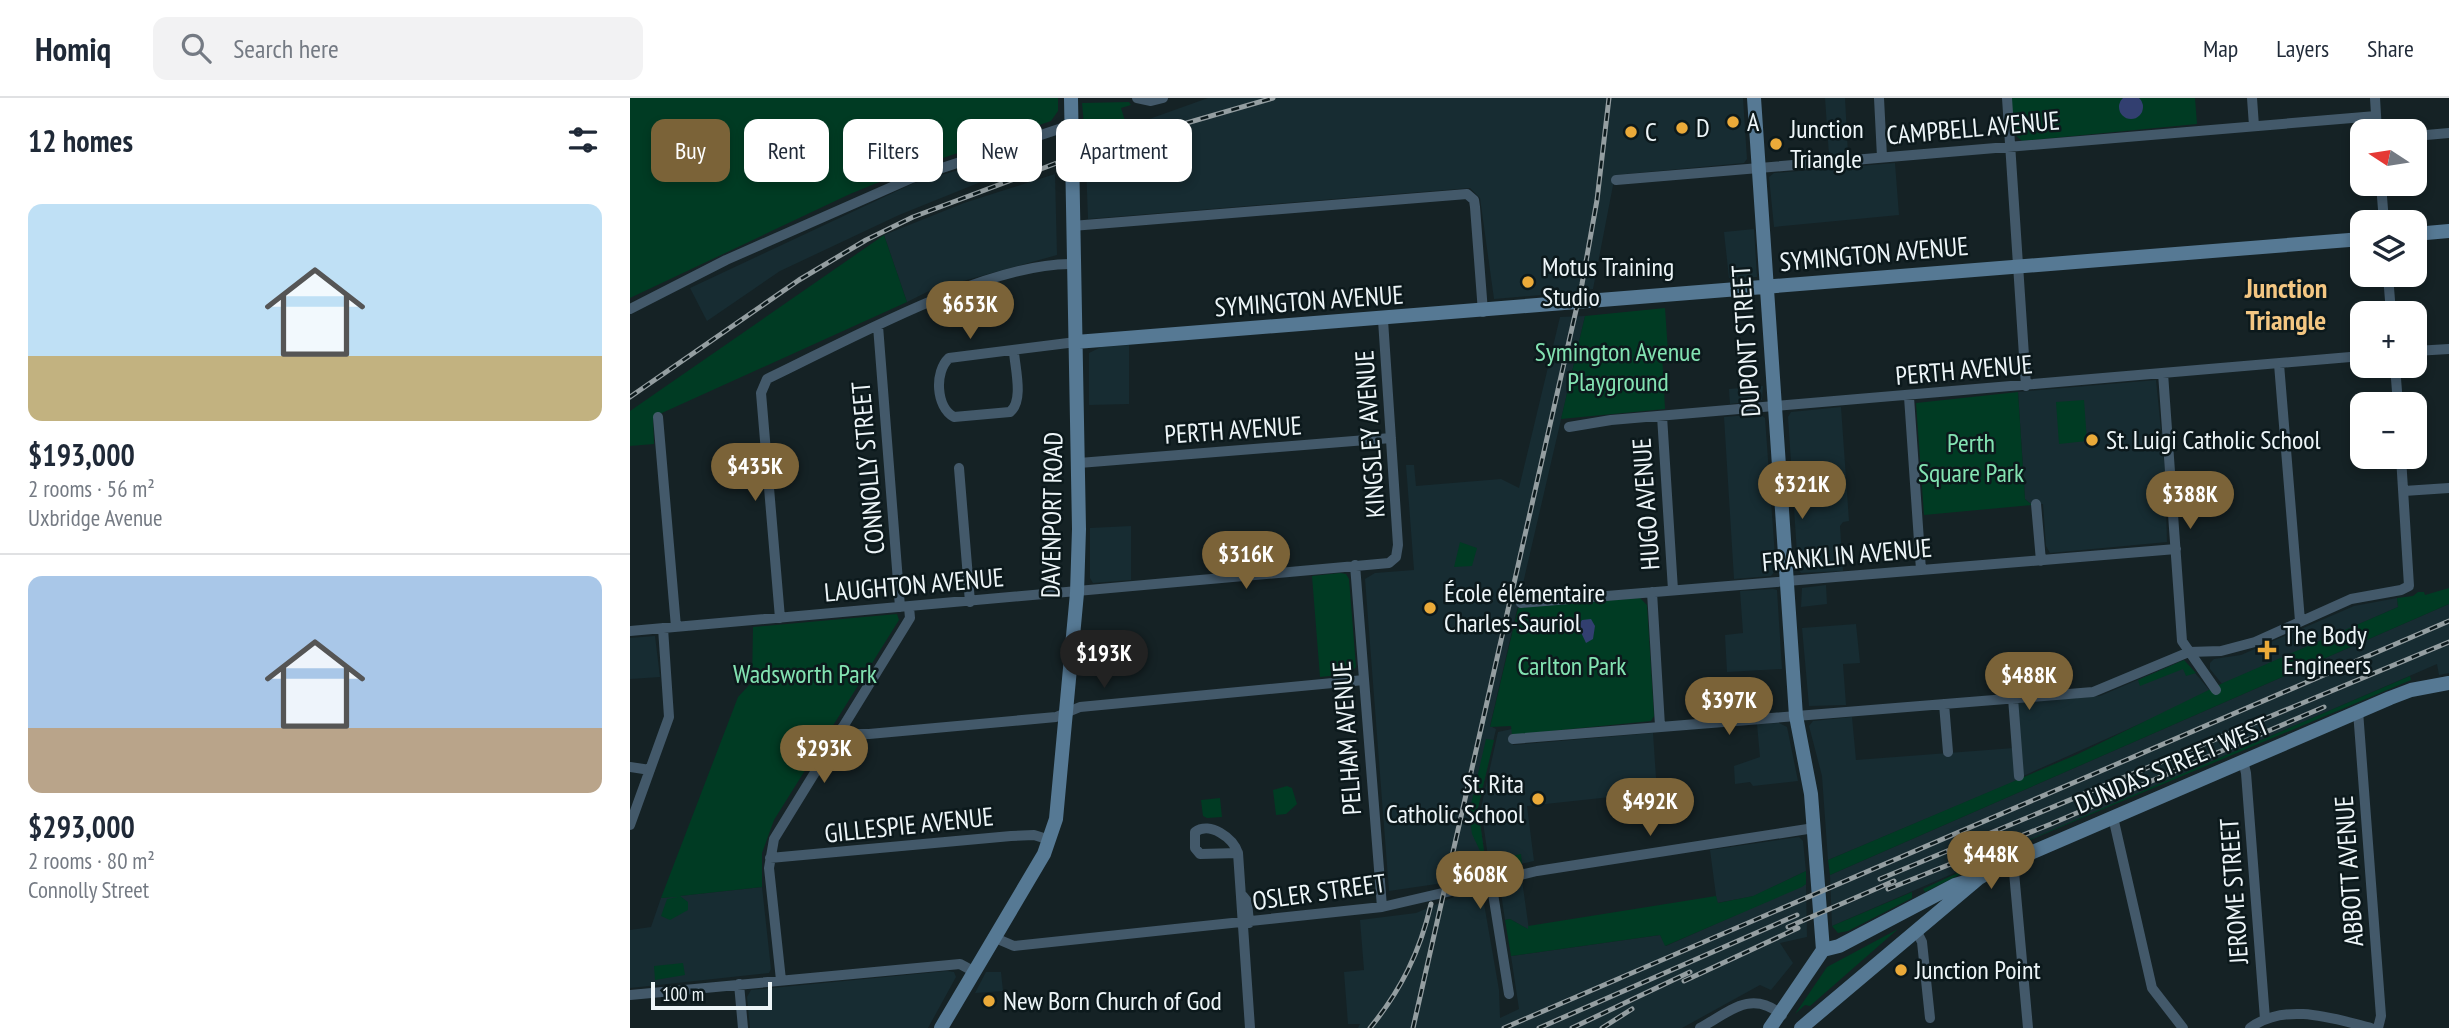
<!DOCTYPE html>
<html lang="en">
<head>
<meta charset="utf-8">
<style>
  :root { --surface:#fff; --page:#f2f2f3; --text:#1f2937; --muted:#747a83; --line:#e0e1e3; --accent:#7b6338 }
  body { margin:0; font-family:"PT Sans Narrow",sans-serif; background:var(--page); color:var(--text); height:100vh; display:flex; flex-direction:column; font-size:26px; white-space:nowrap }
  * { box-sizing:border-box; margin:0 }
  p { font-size:23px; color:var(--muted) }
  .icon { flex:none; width:38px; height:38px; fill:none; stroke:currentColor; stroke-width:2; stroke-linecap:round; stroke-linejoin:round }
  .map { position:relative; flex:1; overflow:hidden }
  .side { display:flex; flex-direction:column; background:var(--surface); width:630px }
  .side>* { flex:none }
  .guide { position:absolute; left:21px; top:21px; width:665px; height:63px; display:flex; gap:14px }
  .needle { width:46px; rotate:282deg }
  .controls { position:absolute; left:1720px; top:21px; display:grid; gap:14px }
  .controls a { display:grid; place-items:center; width:77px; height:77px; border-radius:14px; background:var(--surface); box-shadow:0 4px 10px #0003; font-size:35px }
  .scale { position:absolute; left:21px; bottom:18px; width:121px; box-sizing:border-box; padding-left:7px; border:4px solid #edf5f8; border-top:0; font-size:19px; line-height:24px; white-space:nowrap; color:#edf5f8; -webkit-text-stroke:5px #0c191c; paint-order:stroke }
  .price { position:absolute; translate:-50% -60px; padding:0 16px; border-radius:24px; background:var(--accent); color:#fff; font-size:23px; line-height:46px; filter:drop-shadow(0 2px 4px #0008) }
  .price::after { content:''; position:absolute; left:50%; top:42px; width:21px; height:16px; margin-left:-10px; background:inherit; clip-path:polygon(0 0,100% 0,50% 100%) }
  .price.active { background:#222; color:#fff }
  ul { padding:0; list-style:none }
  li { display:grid; align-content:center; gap:14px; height:371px; padding:0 28px }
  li+li { border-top:2px solid var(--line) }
  li span { display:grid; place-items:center; height:217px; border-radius:14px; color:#555 }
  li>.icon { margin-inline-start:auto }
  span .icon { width:126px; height:126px; fill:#fffc; stroke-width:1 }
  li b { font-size:30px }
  h2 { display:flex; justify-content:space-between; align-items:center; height:84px; padding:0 28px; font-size:30px }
  .tag { padding:0 24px; border-radius:14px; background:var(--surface); box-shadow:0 4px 10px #0003; font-size:24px; line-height:63px }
  .tag.active { background:var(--accent); color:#fff }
  header { display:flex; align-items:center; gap:42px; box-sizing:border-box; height:98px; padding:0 35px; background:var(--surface); border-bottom:2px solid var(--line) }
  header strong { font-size:33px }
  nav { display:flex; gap:38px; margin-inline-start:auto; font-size:24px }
  .search { width:490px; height:63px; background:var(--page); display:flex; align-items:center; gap:18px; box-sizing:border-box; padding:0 24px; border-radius:14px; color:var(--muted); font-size:26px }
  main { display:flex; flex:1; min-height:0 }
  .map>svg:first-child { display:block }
  .built { fill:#172c32 }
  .green { fill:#003b23 }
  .water { fill:#323f70 }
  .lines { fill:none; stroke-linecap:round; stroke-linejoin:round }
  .street { stroke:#43596a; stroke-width:10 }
  .secondary { stroke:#567994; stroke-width:14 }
  .rail-casing { stroke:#949ea1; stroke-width:5 }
  .rail { stroke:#0c191c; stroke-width:2.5; stroke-dasharray:8; stroke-linecap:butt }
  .poi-dot { fill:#ebaa39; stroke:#0c191c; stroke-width:2.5 }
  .labels { text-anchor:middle; stroke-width:5; stroke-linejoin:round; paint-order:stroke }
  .poi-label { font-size:26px; fill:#edf5f8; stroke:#0c191c; text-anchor:start }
  .street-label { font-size:26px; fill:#edf5f8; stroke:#0c191c }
  .park-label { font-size:26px; fill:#83e3b2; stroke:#0c191c }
  .neighbourhood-label { font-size:28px; font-weight:bold; fill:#f3c682; stroke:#0c191c }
</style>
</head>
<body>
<header>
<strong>Homiq</strong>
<div class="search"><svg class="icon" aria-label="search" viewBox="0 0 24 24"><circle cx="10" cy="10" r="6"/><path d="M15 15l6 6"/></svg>Search here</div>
<nav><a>Map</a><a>Layers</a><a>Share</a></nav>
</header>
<main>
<section class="side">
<h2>12 homes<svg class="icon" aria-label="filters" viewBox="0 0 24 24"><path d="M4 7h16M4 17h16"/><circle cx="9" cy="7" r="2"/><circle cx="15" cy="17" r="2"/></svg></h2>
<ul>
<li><span style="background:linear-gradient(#bfe0f5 70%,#c2b280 0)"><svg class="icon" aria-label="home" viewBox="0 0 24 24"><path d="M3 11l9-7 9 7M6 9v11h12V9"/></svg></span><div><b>$193,000</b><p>2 rooms · 56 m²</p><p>Uxbridge Avenue</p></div></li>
<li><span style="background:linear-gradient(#a9c7e8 70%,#b9a48a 0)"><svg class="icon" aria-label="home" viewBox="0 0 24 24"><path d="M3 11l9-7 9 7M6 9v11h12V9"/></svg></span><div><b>$293,000</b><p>2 rooms · 80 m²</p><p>Connolly Street</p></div></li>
</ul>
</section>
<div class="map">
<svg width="1819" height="930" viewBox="0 0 1819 930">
  <rect width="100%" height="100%" fill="#152225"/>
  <!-- built -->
  <path class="built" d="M 578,0 L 1113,0 L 1117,61 L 1114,65 L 985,77 L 963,191 L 935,195 L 864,201 L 850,100 L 840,90 L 458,121 L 455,39 L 497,29 Z
    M 1195,0 L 1215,0 L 1218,56 L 1199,57 Z
    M 380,57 L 383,71 L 269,117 L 150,173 L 77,223 L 60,190 L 284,85 Z
    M 1265,65 L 1269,117 L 1144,129 L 1139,79 L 1144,75 Z
    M 425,76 L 427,157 L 301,192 L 277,204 L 254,137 L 334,105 Z
    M 1124,131 L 1127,179 L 1099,180 L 1094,134 Z
    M 955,218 L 860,628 L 866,631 L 848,710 L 857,774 L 827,783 L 759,793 L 735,481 L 745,475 L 784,472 L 776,367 L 784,367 L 786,388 L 871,381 L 889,390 L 930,219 Z
    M 499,247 L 499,306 L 459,307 L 459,255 L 471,249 Z
    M 1526,282 L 1535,372 L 1537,444 L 1420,455 L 1416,448 L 1413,406 L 1402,407 L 1395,401 L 1388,294 Z
    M 1133,288 L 1132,302 L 1100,306 L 1099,291 Z
    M 1211,309 L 1219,423 L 1213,424 L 1210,428 L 1213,473 L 1171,475 L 1168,471 L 1158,319 L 1161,314 Z
    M 1130,316 L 1135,320 L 1146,472 L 1141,478 L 1104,481 L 1094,319 Z
    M 501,428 L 501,482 L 463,485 L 460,480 L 460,430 Z
    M 1196,487 L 1197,506 L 1171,509 L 1172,490 Z
    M 1143,491 L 1147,492 L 1152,571 L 1097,574 L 1095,537 L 1113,535 L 1110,493 Z
    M 1767,500 L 1768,509 L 1592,586 L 1580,571 L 1580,565 L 1584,561 L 1611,557 L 1724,508 Z
    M 1819,506 L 1819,575 L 1809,577 L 1807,566 L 1202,828 L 1200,777 Z
    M 1226,526 L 1230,565 L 1213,566 L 1216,607 L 1179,608 L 1172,530 Z
    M 25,538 L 30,579 L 0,581 L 0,540 Z
    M 1554,562 L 1581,594 L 1391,679 L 1386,605 L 1470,598 Z
    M 1222,619 L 1226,662 L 1384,650 L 1386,683 L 1198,762 L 1192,678 L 1179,628 L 1183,623 Z
    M 1149,625 L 1157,629 L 1168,683 L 1123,688 L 1120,684 L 1105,686 L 1104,668 L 1130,659 L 1127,626 Z
    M 882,631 L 883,647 L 1023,635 L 1027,694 L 897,708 L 904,763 L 860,773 L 851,710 L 868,634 Z
    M 1169,739 L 1173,743 L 1176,773 L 1124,798 L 1087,805 L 1080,752 Z
    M 892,782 L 899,832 L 880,821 L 875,822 L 871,795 L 874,787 Z
    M 1176,786 L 1177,839 L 1150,845 L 1163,865 L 1141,892 L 1130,887 L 1052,930 L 728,930 L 730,926 L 718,926 L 714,874 L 734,872 L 730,822 L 786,815 L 824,799 L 852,794 L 869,892 L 870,920 L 889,911 L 881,858 L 1030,837 L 1036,848 Z
    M 132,789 L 141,871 L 139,875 L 0,890 L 0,832 L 21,829 L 31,800 Z
    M 317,873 L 324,874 L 326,879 L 298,930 L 120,930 L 117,899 L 121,892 Z
    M 356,874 L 371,874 L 373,893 L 345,895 Z"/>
  <!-- green -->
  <path class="green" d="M 0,0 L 428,0 L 428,13 L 421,23 L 281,71 L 220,96 L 0,200 Z
    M 1381,0 L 1565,0 L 1567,26 L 1392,43 L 1384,36 Z
    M 499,4 L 501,7 L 491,10 L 497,29 L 455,39 L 452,5 Z
    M 254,137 L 277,204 L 23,319 L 24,346 L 0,348 L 0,313 Z
    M 1035,210 L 1038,254 L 1032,254 L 1035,311 L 931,321 L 955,218 Z
    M 1388,294 L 1395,401 L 1402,407 L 1294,417 L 1286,305 Z
    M 1454,302 L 1457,343 L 1429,346 L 1426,304 Z
    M 830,444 L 847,450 L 842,468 L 824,469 Z
    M 710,475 L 716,476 L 719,481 L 726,569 L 720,576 L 690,579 L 682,478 Z
    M 1819,490 L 1819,506 L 1200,777 L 1198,762 L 1448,656 L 1595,584 L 1768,509 L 1767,500 L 1783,498 L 1788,494 L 1794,494 L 1795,497 Z
    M 1010,500 L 1017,507 L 1024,618 L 1021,623 L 882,637 L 881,628 L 860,629 L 888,510 Z
    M 267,516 L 269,522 L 144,722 L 132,755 L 132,789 L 50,798 L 58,804 L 58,812 L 40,822 L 31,818 L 37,801 L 48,799 L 31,800 L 108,599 L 122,584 L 123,529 Z
    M 1554,562 L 1566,575 L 1556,578 L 1553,571 L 1510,588 L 1508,582 Z
    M 1780,578 L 1781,582 L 1402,741 L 1295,794 L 1293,791 L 1396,743 Z
    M 856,641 L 864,642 L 848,710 L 857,774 L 852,775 L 851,755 L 842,736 L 839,715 Z
    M 657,688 L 662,690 L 667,706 L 656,716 L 646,717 L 643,692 Z
    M 590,700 L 592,719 L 577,720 L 573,718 L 571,702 Z
    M 891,756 L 892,766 L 860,773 L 859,763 Z
    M 1176,773 L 1176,786 L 1172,789 L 1035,848 L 1030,837 L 881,858 L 875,822 L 880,821 L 898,831 L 898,828 L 1086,798 L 1088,805 L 1123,798 Z
    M 1282,794 L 1282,800 L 1218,833 L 1208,835 L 1202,828 Z
    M 1268,831 L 1180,908 L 1175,907 L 1165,916 L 1197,869 Z
    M 53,865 L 55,877 L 25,882 L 24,868 Z"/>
  <!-- water -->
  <path class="water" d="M1489 9a12 12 0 1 1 24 0a12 12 0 1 1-24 0Z
    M 961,521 L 965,528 L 963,541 L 956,545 L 948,528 L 952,522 Z"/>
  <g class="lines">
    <!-- street -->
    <path class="street" d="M 507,0 L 521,3 L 533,0
      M 1249,0 L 1252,59
      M 1377,0 L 1396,288
      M 1622,0 L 1624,28
      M 1745,0 L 1747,33
      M 1785,38 L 1819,35
      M 986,82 L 1746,18
      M 1751,86 L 1754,124
      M 442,128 L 837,96 L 844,102 L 845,109 L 853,214
      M 1758,177 L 1761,215
      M 0,211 L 96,162 L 282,80 L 441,27
      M 248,228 L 270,509
      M 1785,253 L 1819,251
      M 384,254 C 385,270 394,303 380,314 L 324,319 C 306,309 304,274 319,260 L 446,244
      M 1649,266 L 1670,523
      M 1765,268 L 1768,306
      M 1533,275 L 1552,543 L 1586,592
      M 1279,299 L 1291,472
      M 1032,318 L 1043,492
      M 28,319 L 46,529
      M 939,329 L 981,322 L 1732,258
      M 449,365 L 761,340
      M 329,370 L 340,504
      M 1774,393 L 1819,390
      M 1406,406 L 1411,463
      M 725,467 L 752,809
      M 1022,494 L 1030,628
      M 891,505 L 1546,451
      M 150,520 L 131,295 L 137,281 C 217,243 358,164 443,166
      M 0,533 L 759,465 L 766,459 L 768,447 L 753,222
      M 1383,600 L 1389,678
      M 1314,606 L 1318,654
      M 1728,613 L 1751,918 L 1748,930
      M 212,630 L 226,636 L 239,636 L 426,619 L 450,609 L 734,582
      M 883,641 L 1463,594 L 1559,554 L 1591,553 L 1625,544 L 1721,501 L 1771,492 L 1779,488 L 1771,359
      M 1613,663 L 1616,675 L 1635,921
      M 0,669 L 20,672
      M 1483,719 L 1522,890 L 1553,930
      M 0,727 L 39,619 L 33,530
      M 608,755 L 570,756 L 565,750 L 565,734 C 580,723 603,740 608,755 L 620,930
      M 140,760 L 381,738 L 404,737 L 420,742
      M 1383,763 L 1398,930
      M 861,783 L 879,896
      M 613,798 L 617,803 L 619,825
      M 1286,832 L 1292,844 L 1300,920
      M 363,839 L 384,848 L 752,809 L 907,773 L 1184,730
      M 151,882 L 139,770 L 144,741 L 280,520 L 279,509
      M 109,886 L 113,930
      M 0,897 L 330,866 L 343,873
      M 1070,930 C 1099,914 1121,891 1152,917
      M 1620,930 C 1655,904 1702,920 1741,930"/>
    <!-- secondary -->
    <path class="secondary" d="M 1124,0 L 1166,618 L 1181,696 L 1193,852 L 1140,930
      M 1785,136 L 1819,133
      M 446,244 L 1732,141
      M 1193,852 L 1209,848 L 1325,787 L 1342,782
      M 311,930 L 414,756 L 426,721 L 447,495 L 449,431 L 441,0
      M 1171,930 L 1349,780 L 1366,770 L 1760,600 L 1781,592 L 1819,585"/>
    <defs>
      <path id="rail" d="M 0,299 L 169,182 L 236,142 L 283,119 L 456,54 L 643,0
        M 1250,781 L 1819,544
        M 1258,791 L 1421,726 L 1694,609
        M 1158,829 L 1264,783
        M 1054,883 L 1168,830
        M 740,930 C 771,892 790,854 801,806
        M 783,930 L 952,186 L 967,102 L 979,0
        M 874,930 L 1819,523
        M 909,930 L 1167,817
        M 942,930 L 1060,874
        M 972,930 L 1002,911"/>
    </defs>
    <!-- rail casing -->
    <use href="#rail" class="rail-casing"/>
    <!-- rail -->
    <use href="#rail" class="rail"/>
  </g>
  <!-- markers -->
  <g class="poi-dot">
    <circle cx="1103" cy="24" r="7"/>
    <circle cx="1052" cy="30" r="7"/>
    <circle cx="1001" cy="34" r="7"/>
    <circle cx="1146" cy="46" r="7"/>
    <circle cx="898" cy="184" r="7"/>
    <circle cx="1462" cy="342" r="7"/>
    <circle cx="800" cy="510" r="7"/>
    <path d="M1633.5 541.5h7v7h7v7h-7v7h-7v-7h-7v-7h7z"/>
    <circle cx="908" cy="701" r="7"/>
    <circle cx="1271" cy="872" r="7"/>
    <circle cx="359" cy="903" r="7"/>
  </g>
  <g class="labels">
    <!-- poi labels -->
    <g class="poi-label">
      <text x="1117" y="33">A</text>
      <text x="1066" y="39">D</text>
      <text x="1160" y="40">Junction<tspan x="1160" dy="30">Triangle</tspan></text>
      <text x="1015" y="43">C</text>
      <text x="912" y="178">Motus Training<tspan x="912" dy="30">Studio</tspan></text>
      <text x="1476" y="351">St. Luigi Catholic School</text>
      <text x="814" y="504">École élémentaire<tspan x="814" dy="30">Charles-Sauriol</tspan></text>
      <text x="1653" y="546">The Body<tspan x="1653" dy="30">Engineers</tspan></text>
      <text x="894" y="695" text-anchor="end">St. Rita<tspan x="894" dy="30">Catholic School</tspan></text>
      <text x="1285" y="881">Junction Point</text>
      <text x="373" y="912">New Born Church of God</text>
    </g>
    <!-- street labels -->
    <g class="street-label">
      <text transform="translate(1343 30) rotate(-5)" y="9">CAMPBELL AVENUE</text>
      <text transform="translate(1244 156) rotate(-5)" y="9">SYMINGTON AVENUE</text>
      <text transform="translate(679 203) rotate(-4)" y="9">SYMINGTON AVENUE</text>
      <text transform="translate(1116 243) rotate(-94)" y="9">DUPONT STREET</text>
      <text transform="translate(1334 272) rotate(-5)" y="9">PERTH AVENUE</text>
      <text transform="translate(603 332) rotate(-4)" y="9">PERTH AVENUE</text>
      <text transform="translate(740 336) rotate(-94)" y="9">KINGSLEY AVENUE</text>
      <text transform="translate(238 370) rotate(-95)" y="9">CONNOLLY STREET</text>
      <text transform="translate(1016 406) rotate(-94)" y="9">HUGO AVENUE</text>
      <text transform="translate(422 417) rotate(-89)" y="9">DAVENPORT ROAD</text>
      <text transform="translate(1217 457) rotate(-5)" y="9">FRANKLIN AVENUE</text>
      <text transform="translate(284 487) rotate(-5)" y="9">LAUGHTON AVENUE</text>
      <text transform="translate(717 640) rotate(-94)" y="9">PELHAM AVENUE</text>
      <text transform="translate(1542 667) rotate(-23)" y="9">DUNDAS STREET WEST</text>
      <text transform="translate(279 727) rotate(-6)" y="9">GILLESPIE AVENUE</text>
      <text transform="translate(1719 773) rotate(-94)" y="9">ABBOTT AVENUE</text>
      <text transform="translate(1604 793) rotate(-94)" y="9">JEROME STREET</text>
      <text transform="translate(689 794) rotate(-8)" y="9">OSLER STREET</text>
    </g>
    <!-- park labels -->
    <g class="park-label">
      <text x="988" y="263">Symington Avenue<tspan x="988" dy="30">Playground</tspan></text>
      <text x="1341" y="354">Perth<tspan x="1341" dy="30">Square Park</tspan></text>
      <text x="942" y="577">Carlton Park</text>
      <text x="175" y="585">Wadsworth Park</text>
    </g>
    <!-- neighbourhood labels -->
    <g class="neighbourhood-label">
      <text x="1656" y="200">Junction<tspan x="1656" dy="32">Triangle</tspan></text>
    </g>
  </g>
</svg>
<div class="controls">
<a><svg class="needle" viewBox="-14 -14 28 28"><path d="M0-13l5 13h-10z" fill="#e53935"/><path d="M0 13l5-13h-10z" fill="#747a83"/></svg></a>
<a><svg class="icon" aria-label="layers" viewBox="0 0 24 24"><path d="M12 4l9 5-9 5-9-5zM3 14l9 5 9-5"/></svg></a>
<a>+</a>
<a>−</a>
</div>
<div class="scale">100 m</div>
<b class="price" style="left:340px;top:243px">$653K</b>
<b class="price" style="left:125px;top:405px">$435K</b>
<b class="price" style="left:1172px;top:423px">$321K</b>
<b class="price" style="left:1560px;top:433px">$388K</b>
<b class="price" style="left:616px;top:493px">$316K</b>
<b class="price active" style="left:474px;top:592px">$193K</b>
<b class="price" style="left:1399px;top:614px">$488K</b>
<b class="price" style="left:1099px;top:639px">$397K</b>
<b class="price" style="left:194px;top:687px">$293K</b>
<b class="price" style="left:1020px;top:740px">$492K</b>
<b class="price" style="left:1361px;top:793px">$448K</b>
<b class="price" style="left:850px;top:813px">$608K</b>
<div class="guide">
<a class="tag active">Buy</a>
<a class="tag">Rent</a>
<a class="tag">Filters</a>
<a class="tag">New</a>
<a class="tag">Apartment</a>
</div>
</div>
</main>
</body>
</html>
